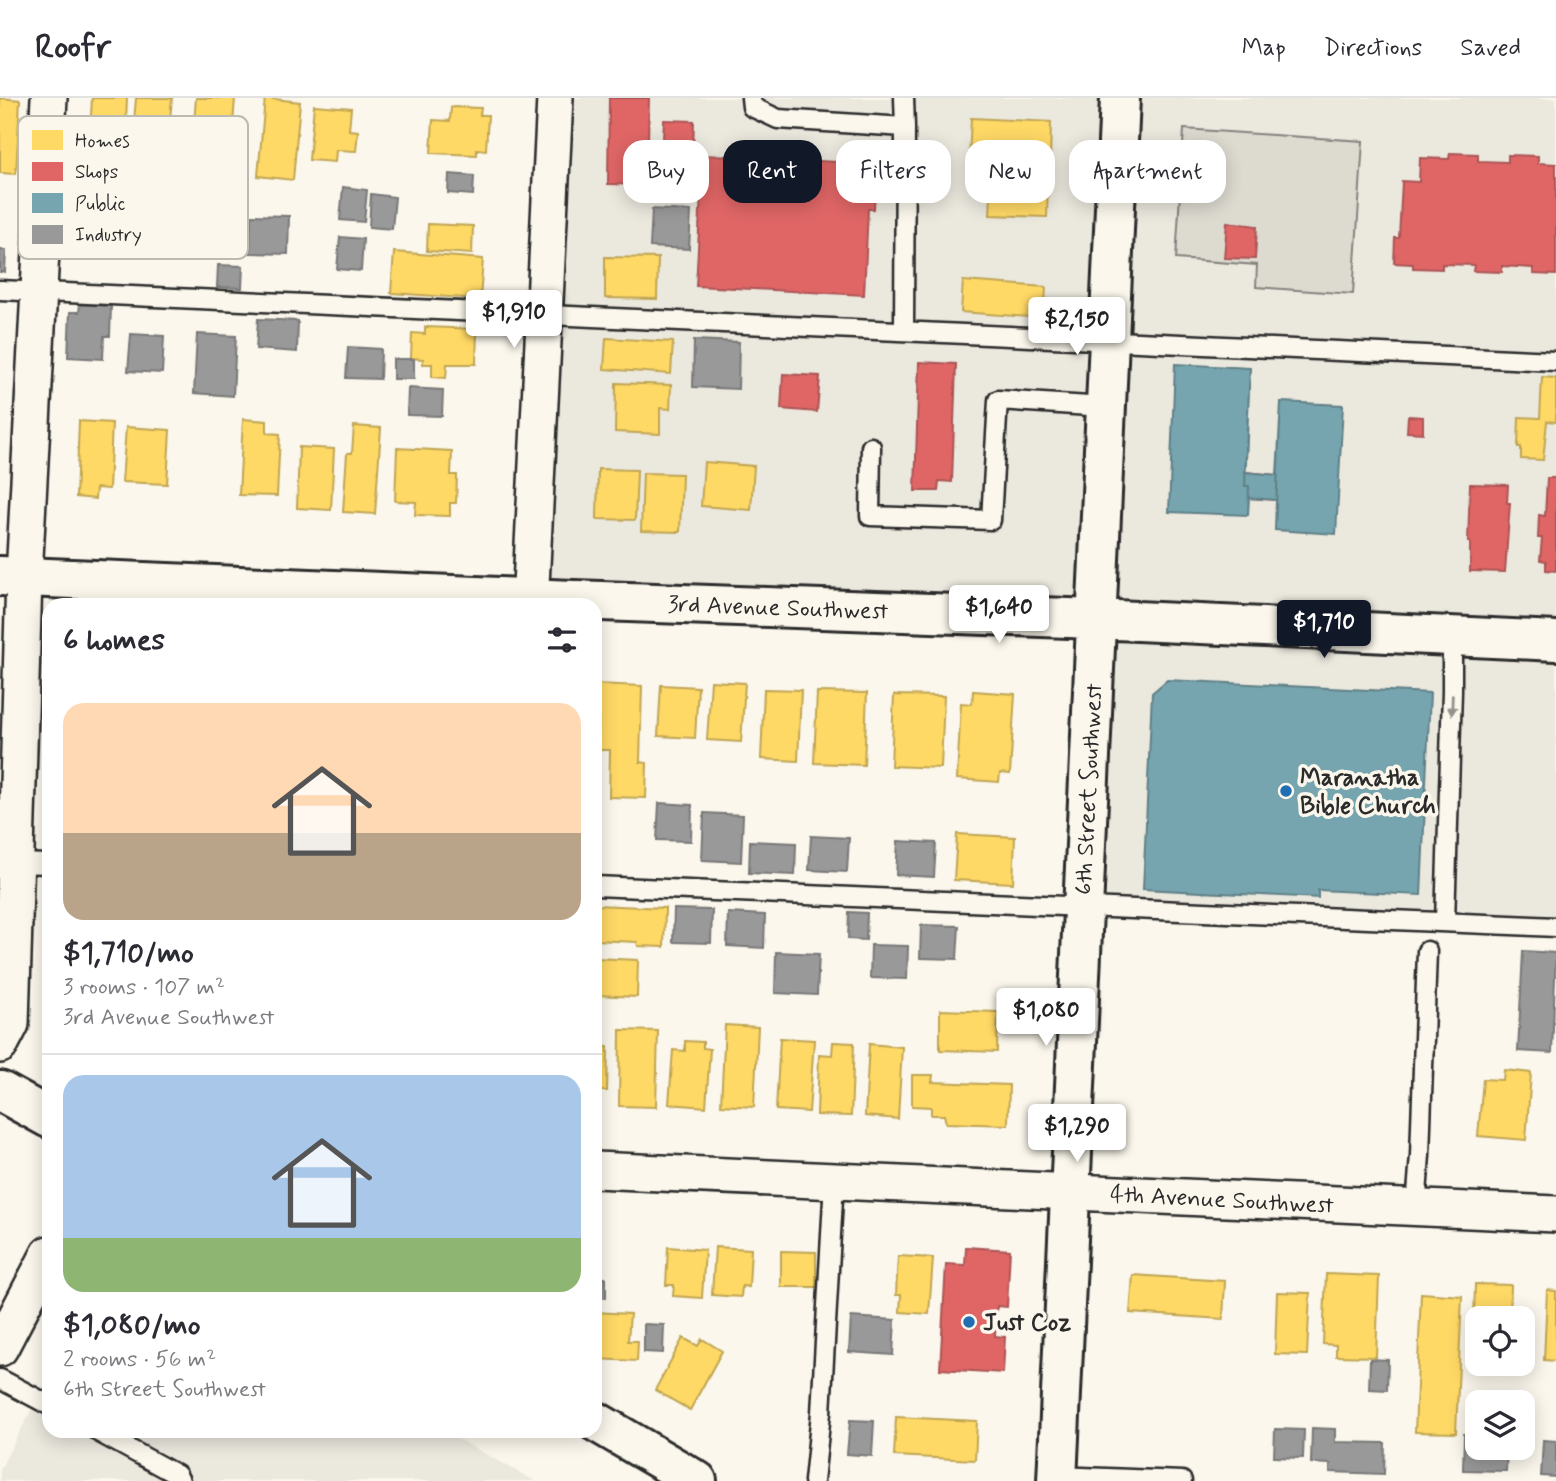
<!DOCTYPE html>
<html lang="en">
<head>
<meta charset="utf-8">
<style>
  :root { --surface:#fff; --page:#f2f2f3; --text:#2b2b33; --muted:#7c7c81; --line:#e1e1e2; --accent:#111827 }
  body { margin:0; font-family:Mynerve,sans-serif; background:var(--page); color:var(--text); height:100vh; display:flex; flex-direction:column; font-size:26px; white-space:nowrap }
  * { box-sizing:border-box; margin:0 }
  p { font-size:23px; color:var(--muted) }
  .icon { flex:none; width:38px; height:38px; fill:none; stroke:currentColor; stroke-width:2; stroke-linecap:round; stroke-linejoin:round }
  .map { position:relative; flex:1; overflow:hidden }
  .panel { position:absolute; left:42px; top:500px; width:560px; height:840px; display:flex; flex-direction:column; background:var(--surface); border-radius:21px; box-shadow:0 4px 18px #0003 }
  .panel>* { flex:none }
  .top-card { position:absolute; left:623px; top:42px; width:665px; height:63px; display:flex; gap:14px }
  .fabs { position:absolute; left:1465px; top:1208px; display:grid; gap:14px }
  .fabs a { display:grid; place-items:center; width:70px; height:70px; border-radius:14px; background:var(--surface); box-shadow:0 4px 18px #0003; font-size:35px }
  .price { position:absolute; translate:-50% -60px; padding:0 16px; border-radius:7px; background:#fff; color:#222; font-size:23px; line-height:46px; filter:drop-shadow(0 2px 4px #0008) }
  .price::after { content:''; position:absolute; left:50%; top:42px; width:21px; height:16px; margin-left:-10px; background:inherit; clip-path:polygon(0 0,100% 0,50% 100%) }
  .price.current { background:var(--accent); color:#fff }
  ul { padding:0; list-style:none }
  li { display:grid; align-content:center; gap:14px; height:371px; padding:0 21px }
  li+li { border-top:2px solid var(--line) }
  li span { display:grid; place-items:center; height:217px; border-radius:21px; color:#555 }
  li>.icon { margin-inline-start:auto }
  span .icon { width:126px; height:126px; fill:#fffc; stroke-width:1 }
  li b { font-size:30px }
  h2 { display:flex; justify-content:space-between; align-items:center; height:84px; padding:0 21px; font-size:30px }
  .chip { padding:0 24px; border-radius:21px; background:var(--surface); box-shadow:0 4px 18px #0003; font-size:24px; line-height:63px }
  .chip.current { background:var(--accent); color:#fff }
  header { display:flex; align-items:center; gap:42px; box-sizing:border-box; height:98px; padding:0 35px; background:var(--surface); border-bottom:2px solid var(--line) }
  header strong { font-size:33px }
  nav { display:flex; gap:38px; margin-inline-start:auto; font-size:24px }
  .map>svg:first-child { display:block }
  .built { fill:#ebe8de }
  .green { fill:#dddad0; stroke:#84827e; stroke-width:2 }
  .homes { fill:#ffd966; stroke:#bfa554; stroke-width:2 }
  .shops { fill:#e06666; stroke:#aa5454; stroke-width:2 }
  .public { fill:#76a5af; stroke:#608087; stroke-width:2 }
  .industry { fill:#999; stroke:#787878; stroke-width:2 }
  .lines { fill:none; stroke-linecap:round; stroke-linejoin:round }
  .lane-casing { stroke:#2b2b2b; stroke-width:23 }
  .street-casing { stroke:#2b2b2b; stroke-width:40 }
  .secondary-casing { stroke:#2b2b2b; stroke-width:44 }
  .lane { stroke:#fbf7ec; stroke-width:18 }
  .street { stroke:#fbf7ec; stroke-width:35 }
  .secondary { stroke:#fbf7ec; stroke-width:38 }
  .oneway { fill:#93918c }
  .poi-dot { fill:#1f6fb2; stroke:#fbf7ec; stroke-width:2.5 }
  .labels { text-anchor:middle; stroke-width:7; stroke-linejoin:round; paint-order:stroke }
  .street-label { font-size:24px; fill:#2b2b2b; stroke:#fbf7ec }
  .poi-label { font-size:24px; font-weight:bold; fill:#2b2b2b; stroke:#fbf7ec; text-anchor:start }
  .key { fill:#fbf7ec; stroke:#bdbab2; stroke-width:2 }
  .key-label { font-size:19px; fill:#2b2b2b }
</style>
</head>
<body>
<header>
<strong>Roofr</strong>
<nav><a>Map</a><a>Directions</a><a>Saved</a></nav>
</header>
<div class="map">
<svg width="1556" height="1383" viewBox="0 0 1556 1383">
  <rect width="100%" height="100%" fill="#fbf7ec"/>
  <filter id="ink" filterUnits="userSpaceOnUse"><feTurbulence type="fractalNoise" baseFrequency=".0143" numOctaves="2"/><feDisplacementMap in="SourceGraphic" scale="14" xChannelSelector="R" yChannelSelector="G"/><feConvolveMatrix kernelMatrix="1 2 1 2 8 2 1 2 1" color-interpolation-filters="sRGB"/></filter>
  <g filter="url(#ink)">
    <!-- built -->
    <path class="built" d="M 553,0 L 1556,0 L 1556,829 L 1082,808 L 1095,521 L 531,500 Z
      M 49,1279 L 49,1334 L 445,1334 L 535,1383 L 0,1383 L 0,1371 Z"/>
    <!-- green -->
    <path class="green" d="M 1184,31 L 1363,43 L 1353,196 L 1256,189 L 1257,167 L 1176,161 Z"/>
    <!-- homes -->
    <path class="homes" d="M 0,0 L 20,2 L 16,76 L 0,75 Z
      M 92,0 L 127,0 L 124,72 L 88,69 Z
      M 136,0 L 172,0 L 165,75 L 130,71 Z
      M 196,0 L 235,0 L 229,81 L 190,77 Z
      M 265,0 L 300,4 L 293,82 L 258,78 Z
      M 314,7 L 351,10 L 349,32 L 358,33 L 356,53 L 336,52 L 335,64 L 309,62 Z
      M 451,9 L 481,10 L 480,17 L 488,17 L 486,52 L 477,51 L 477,57 L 431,55 L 433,22 L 450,23 Z
      M 971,20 L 1051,24 L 1050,65 L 969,61 Z
      M 992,78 L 1048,81 L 1047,119 L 990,117 Z
      M 428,126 L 473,128 L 472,156 L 427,153 Z
      M 394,154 L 483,161 L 480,201 L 391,195 Z
      M 605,159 L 658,160 L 657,201 L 605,200 Z
      M 963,183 L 1046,189 L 1044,220 L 961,214 Z
      M 425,229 L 477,231 L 476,266 L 447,266 L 446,280 L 432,279 L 432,266 L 423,266 L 423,261 L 411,260 L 412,235 L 425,236 Z
      M 606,240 L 673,244 L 671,276 L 604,271 Z
      M 1542,279 L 1556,280 L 1556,324 L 1547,323 L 1543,362 L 1521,361 L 1521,349 L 1518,349 L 1519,319 L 1540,320 Z
      M 616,285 L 671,287 L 670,311 L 660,310 L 660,336 L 615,334 Z
      M 243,321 L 267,323 L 267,335 L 280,336 L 277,398 L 239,397 Z
      M 79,323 L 112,325 L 109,391 L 96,390 L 95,401 L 76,399 Z
      M 354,328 L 381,330 L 375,416 L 343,414 L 347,355 L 352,355 Z
      M 126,329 L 170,332 L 167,386 L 122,384 Z
      M 299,349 L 334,351 L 331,412 L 297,410 Z
      M 397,350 L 452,353 L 451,377 L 457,377 L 456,405 L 450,405 L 450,418 L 415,417 L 416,404 L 395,403 Z
      M 704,364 L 754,368 L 751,412 L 701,408 Z
      M 598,371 L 637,372 L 635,422 L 597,421 Z
      M 643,375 L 682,376 L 680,434 L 641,433 Z
      M 711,583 L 745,585 L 741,644 L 707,642 Z
      M 595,586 L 642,588 L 640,664 L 647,665 L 646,700 L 609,699 L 610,652 L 598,652 L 599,614 L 595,613 Z
      M 661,587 L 698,589 L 695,640 L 658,638 Z
      M 764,591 L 801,592 L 798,663 L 761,661 Z
      M 973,593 L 1015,596 L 1010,676 L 1000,675 L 999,684 L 957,681 L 961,605 L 972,606 Z
      M 817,594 L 867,595 L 864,667 L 814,665 Z
      M 894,597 L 944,598 L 941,670 L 891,668 Z
      M 957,736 L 1015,739 L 1013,785 L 954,782 Z
      M 46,781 L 49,781 L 49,815 L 44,815 Z
      M 595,807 L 665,810 L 664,849 L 638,848 L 637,844 L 595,842 Z
      M 595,860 L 638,862 L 637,899 L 595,897 Z
      M 940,912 L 998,914 L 997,954 L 940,952 Z
      M 725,927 L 758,929 L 754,1009 L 721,1007 Z
      M 620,932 L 658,933 L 656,1009 L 619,1008 Z
      M 780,940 L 814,942 L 809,1014 L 776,1012 Z
      M 685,943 L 703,944 L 703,950 L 710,951 L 706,1009 L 669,1006 L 673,952 L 685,953 Z
      M 833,944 L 854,945 L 851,1018 L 817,1017 L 819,956 L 832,957 Z
      M 869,946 L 902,949 L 898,1021 L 865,1018 Z
      M 595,949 L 608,949 L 607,993 L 595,993 Z
      M 1504,972 L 1531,975 L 1526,1042 L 1478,1038 L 1483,981 L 1503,982 Z
      M 912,977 L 933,977 L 932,984 L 1009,987 L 1008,1027 L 946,1025 L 944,1017 L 931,1017 L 931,1009 L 912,1008 Z
      M 668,1149 L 705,1152 L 702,1200 L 673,1198 L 674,1187 L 666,1187 Z
      M 715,1149 L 751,1151 L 749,1189 L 742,1188 L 741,1199 L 712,1197 Z
      M 781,1153 L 816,1154 L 816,1189 L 781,1189 Z
      M 898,1158 L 933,1160 L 929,1216 L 900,1214 L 901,1197 L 896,1197 Z
      M 1326,1176 L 1379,1178 L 1376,1259 L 1336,1258 L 1336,1247 L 1323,1246 Z
      M 1133,1177 L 1225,1183 L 1223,1221 L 1130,1215 Z
      M 1475,1186 L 1511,1187 L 1510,1220 L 1477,1220 L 1477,1259 L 1473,1259 Z
      M 1547,1192 L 1556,1193 L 1556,1263 L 1544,1262 Z
      M 1277,1194 L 1310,1195 L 1307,1257 L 1275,1256 Z
      M 1421,1195 L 1462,1198 L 1456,1335 L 1415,1334 Z
      M 595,1214 L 630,1216 L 628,1243 L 638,1243 L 637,1263 L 595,1261 Z
      M 683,1240 L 698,1248 L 702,1241 L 722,1253 L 690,1312 L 655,1292 Z
      M 896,1319 L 977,1323 L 975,1362 L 894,1358 Z"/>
    <!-- shops -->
    <path class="shops" d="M 609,0 L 649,0 L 647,87 L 608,86 Z
      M 664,22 L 694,23 L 692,78 L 661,76 Z
      M 1450,55 L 1478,56 L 1478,63 L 1508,64 L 1508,57 L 1538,58 L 1538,65 L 1556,66 L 1556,177 L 1533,176 L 1533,170 L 1502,168 L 1502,174 L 1473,173 L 1474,167 L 1442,166 L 1442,171 L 1413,170 L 1413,166 L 1394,165 L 1395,140 L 1399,140 L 1402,83 L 1419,84 L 1420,60 L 1449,61 Z
      M 703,57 L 876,66 L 874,111 L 868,111 L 864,197 L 696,188 Z
      M 1227,124 L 1257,128 L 1255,161 L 1224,160 Z
      M 919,264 L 956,266 L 952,384 L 939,383 L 938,393 L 915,393 Z
      M 783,276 L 820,278 L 817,314 L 781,311 Z
      M 1408,318 L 1423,319 L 1423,335 L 1407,334 Z
      M 1245,374 L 1277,377 L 1276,402 L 1249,400 L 1249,388 L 1245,388 Z
      M 1547,380 L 1556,380 L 1556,473 L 1546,472 L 1546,463 L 1540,462 L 1542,440 L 1538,440 L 1539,417 L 1545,418 Z
      M 1470,386 L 1508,387 L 1507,405 L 1510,405 L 1505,474 L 1470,473 L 1470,444 L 1468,444 Z
      M 966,1149 L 1010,1152 L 1007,1209 L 997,1208 L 995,1238 L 1005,1239 L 1003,1275 L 940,1271 L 946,1166 L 965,1167 Z"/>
    <!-- public -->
    <path class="public" d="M 1175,266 L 1250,270 L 1245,374 L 1277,377 L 1281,304 L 1343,307 L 1336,436 L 1275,432 L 1276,402 L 1249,400 L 1248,417 L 1169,414 Z
      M 1175,266 L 1250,270 L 1245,388 L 1249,388 L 1248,417 L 1169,414 Z
      M 1281,304 L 1343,307 L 1336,436 L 1275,432 Z
      M 1167,582 L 1430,595 L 1421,797 L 1318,792 L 1318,800 L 1143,791 L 1152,595 Z
      M 1167,582 L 1430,595 L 1421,797 L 1318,792 L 1318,800 L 1143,791 L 1152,595 Z"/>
    <!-- industry -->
    <path class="industry" d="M 449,76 L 474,78 L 473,97 L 448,95 Z
      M 343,89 L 367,92 L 364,124 L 340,122 Z
      M 371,96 L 395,99 L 392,131 L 369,129 Z
      M 652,111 L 691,113 L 689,151 L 650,149 Z
      M 251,117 L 289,118 L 288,156 L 250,155 Z
      M 340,139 L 363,141 L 361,173 L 337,171 Z
      M 0,152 L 6,152 L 5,174 L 0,174 Z
      M 218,167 L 243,168 L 242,190 L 217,189 Z
      M 80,206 L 111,208 L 110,238 L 104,238 L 103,261 L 68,259 L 70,214 L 79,214 Z
      M 258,221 L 298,223 L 297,254 L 256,251 Z
      M 131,236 L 164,238 L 162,275 L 128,273 Z
      M 197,236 L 236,238 L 233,298 L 194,295 Z
      M 694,242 L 739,244 L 738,291 L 693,289 Z
      M 348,249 L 381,251 L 380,281 L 346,280 Z
      M 393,261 L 414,261 L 414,281 L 393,281 Z
      M 408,290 L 443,292 L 442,318 L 407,317 Z
      M 659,705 L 692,707 L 691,743 L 657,742 Z
      M 704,715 L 743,717 L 741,764 L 702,762 Z
      M 811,738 L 849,740 L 847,774 L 809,772 Z
      M 750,743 L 796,745 L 795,777 L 749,775 Z
      M 898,743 L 936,745 L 934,779 L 896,777 Z
      M 674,811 L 712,812 L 711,845 L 673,844 Z
      M 849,814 L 867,815 L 866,842 L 848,841 Z
      M 728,815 L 765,817 L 764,850 L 727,848 Z
      M 921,827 L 959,828 L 957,861 L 920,860 Z
      M 871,847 L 908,848 L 907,881 L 870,880 Z
      M 1523,853 L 1556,855 L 1552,955 L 1518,953 Z
      M 776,854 L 819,856 L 817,897 L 775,895 Z
      M 595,1180 L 606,1180 L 606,1200 L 595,1199 Z
      M 851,1219 L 895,1222 L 893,1257 L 849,1254 Z
      M 644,1226 L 664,1227 L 663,1255 L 644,1254 Z
      M 1370,1261 L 1388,1262 L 1387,1292 L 1369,1291 Z
      M 850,1322 L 874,1323 L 872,1358 L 847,1356 Z
      M 1312,1330 L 1335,1331 L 1335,1344 L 1385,1345 L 1384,1376 L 1330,1374 L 1330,1366 L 1311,1365 Z
      M 1275,1331 L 1304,1332 L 1303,1360 L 1274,1359 Z
      M 1464,1336 L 1477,1337 L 1477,1349 L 1507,1349 L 1506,1373 L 1463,1372 Z
      M 1543,1342 L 1556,1343 L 1556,1379 L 1541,1378 Z"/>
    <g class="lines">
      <defs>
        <path id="lane" d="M 751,0 L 752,9 L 778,21 L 905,29 L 904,0
          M 0,192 L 1556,263
          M 904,233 L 905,29
          M 871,349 L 870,418 L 991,422 L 998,302 L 1105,309
          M 16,765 L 49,766
          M 595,788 L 1556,829
          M 1445,824 L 1452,593 L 1452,539
          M 1416,1109 L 1420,1057 L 1427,853
          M 0,1281 L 49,1307
          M 98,1334 L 177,1377 L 180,1383
          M 1057,1378 L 1182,1383
          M 814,1383 L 821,1315 L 834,1083"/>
        <path id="street" d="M 530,508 L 555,0
          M 0,947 L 11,926 L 24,479 L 49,0
          M 595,1072 L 1556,1116
          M 0,1250 L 49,1156"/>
        <path id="secondary" d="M 0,478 L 574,502 L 1095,521 L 1556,543
          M 0,993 L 49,1020
          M 595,1323 L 697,1383
          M 1057,1383 L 1120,0"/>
      </defs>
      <!-- lane casing -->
      <use href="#lane" class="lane-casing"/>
      <!-- street casing -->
      <use href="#street" class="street-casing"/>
      <!-- secondary casing -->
      <use href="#secondary" class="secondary-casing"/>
      <!-- lane -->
      <use href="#lane" class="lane"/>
      <!-- street -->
      <use href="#street" class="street"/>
      <!-- secondary -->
      <use href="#secondary" class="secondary"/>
    </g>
    <!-- one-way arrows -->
    <defs><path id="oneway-solid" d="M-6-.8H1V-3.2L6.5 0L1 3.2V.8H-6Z" transform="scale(1.75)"/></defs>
    <use class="oneway" href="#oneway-solid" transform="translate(1452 607) rotate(92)"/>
  </g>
  <!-- markers -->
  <g class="poi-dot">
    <circle cx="1286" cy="693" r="7"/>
    <circle cx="969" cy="1224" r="7"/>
  </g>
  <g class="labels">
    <!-- street labels -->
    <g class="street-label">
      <text transform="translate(778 509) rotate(2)" y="8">3rd Avenue Southwest</text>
      <text transform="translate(1088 691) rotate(-87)" y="8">6th Street Southwest</text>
      <text transform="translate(1222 1101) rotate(3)" y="8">4th Avenue Southwest</text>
    </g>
    <!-- poi labels -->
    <g class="poi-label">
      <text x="1300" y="687">Maranatha<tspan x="1300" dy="28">Bible Church</tspan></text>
      <text x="983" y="1232">Just Coz</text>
    </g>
  </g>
  <!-- legend -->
  <rect x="18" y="18" width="230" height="143" rx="10" class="key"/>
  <rect x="32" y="32" width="31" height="20" fill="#ffd966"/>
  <rect x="32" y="64" width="31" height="19" fill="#e06666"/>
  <rect x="32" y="95" width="31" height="20" fill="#76a5af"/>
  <rect x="32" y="127" width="31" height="19" fill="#999"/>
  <g class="key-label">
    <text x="75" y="49">Homes</text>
    <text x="75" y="80">Shops</text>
    <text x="75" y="112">Public</text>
    <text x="75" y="143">Industry</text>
  </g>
</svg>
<div class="fabs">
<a><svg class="icon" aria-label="locate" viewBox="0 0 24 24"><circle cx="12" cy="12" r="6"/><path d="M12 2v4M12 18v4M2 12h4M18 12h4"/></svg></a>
<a><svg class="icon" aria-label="layers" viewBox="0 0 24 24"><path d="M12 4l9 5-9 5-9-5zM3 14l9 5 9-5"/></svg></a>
</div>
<b class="price" style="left:514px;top:252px">$1,910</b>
<b class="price" style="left:1077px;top:259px">$2,150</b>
<b class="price" style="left:999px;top:547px">$1,640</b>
<b class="price current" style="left:1324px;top:562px">$1,710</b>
<b class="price" style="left:1046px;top:950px">$1,080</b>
<b class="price" style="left:1077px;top:1066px">$1,290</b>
<div class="top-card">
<a class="chip">Buy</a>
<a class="chip current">Rent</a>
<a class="chip">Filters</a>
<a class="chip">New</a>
<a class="chip">Apartment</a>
</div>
<section class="panel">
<h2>6 homes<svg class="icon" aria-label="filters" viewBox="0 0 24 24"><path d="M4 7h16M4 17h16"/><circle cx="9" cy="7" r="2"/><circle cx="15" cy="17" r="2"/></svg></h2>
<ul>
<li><span style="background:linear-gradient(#ffd9b3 60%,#b9a48a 0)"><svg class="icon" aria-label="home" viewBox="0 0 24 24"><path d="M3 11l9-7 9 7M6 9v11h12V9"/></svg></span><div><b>$1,710/mo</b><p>3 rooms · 107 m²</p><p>3rd Avenue Southwest</p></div></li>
<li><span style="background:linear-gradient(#a9c7e8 75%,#8fb573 0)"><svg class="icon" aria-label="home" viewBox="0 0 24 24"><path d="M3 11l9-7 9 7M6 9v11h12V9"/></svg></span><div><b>$1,080/mo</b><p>2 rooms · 56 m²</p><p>6th Street Southwest</p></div></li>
</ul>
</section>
</div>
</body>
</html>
